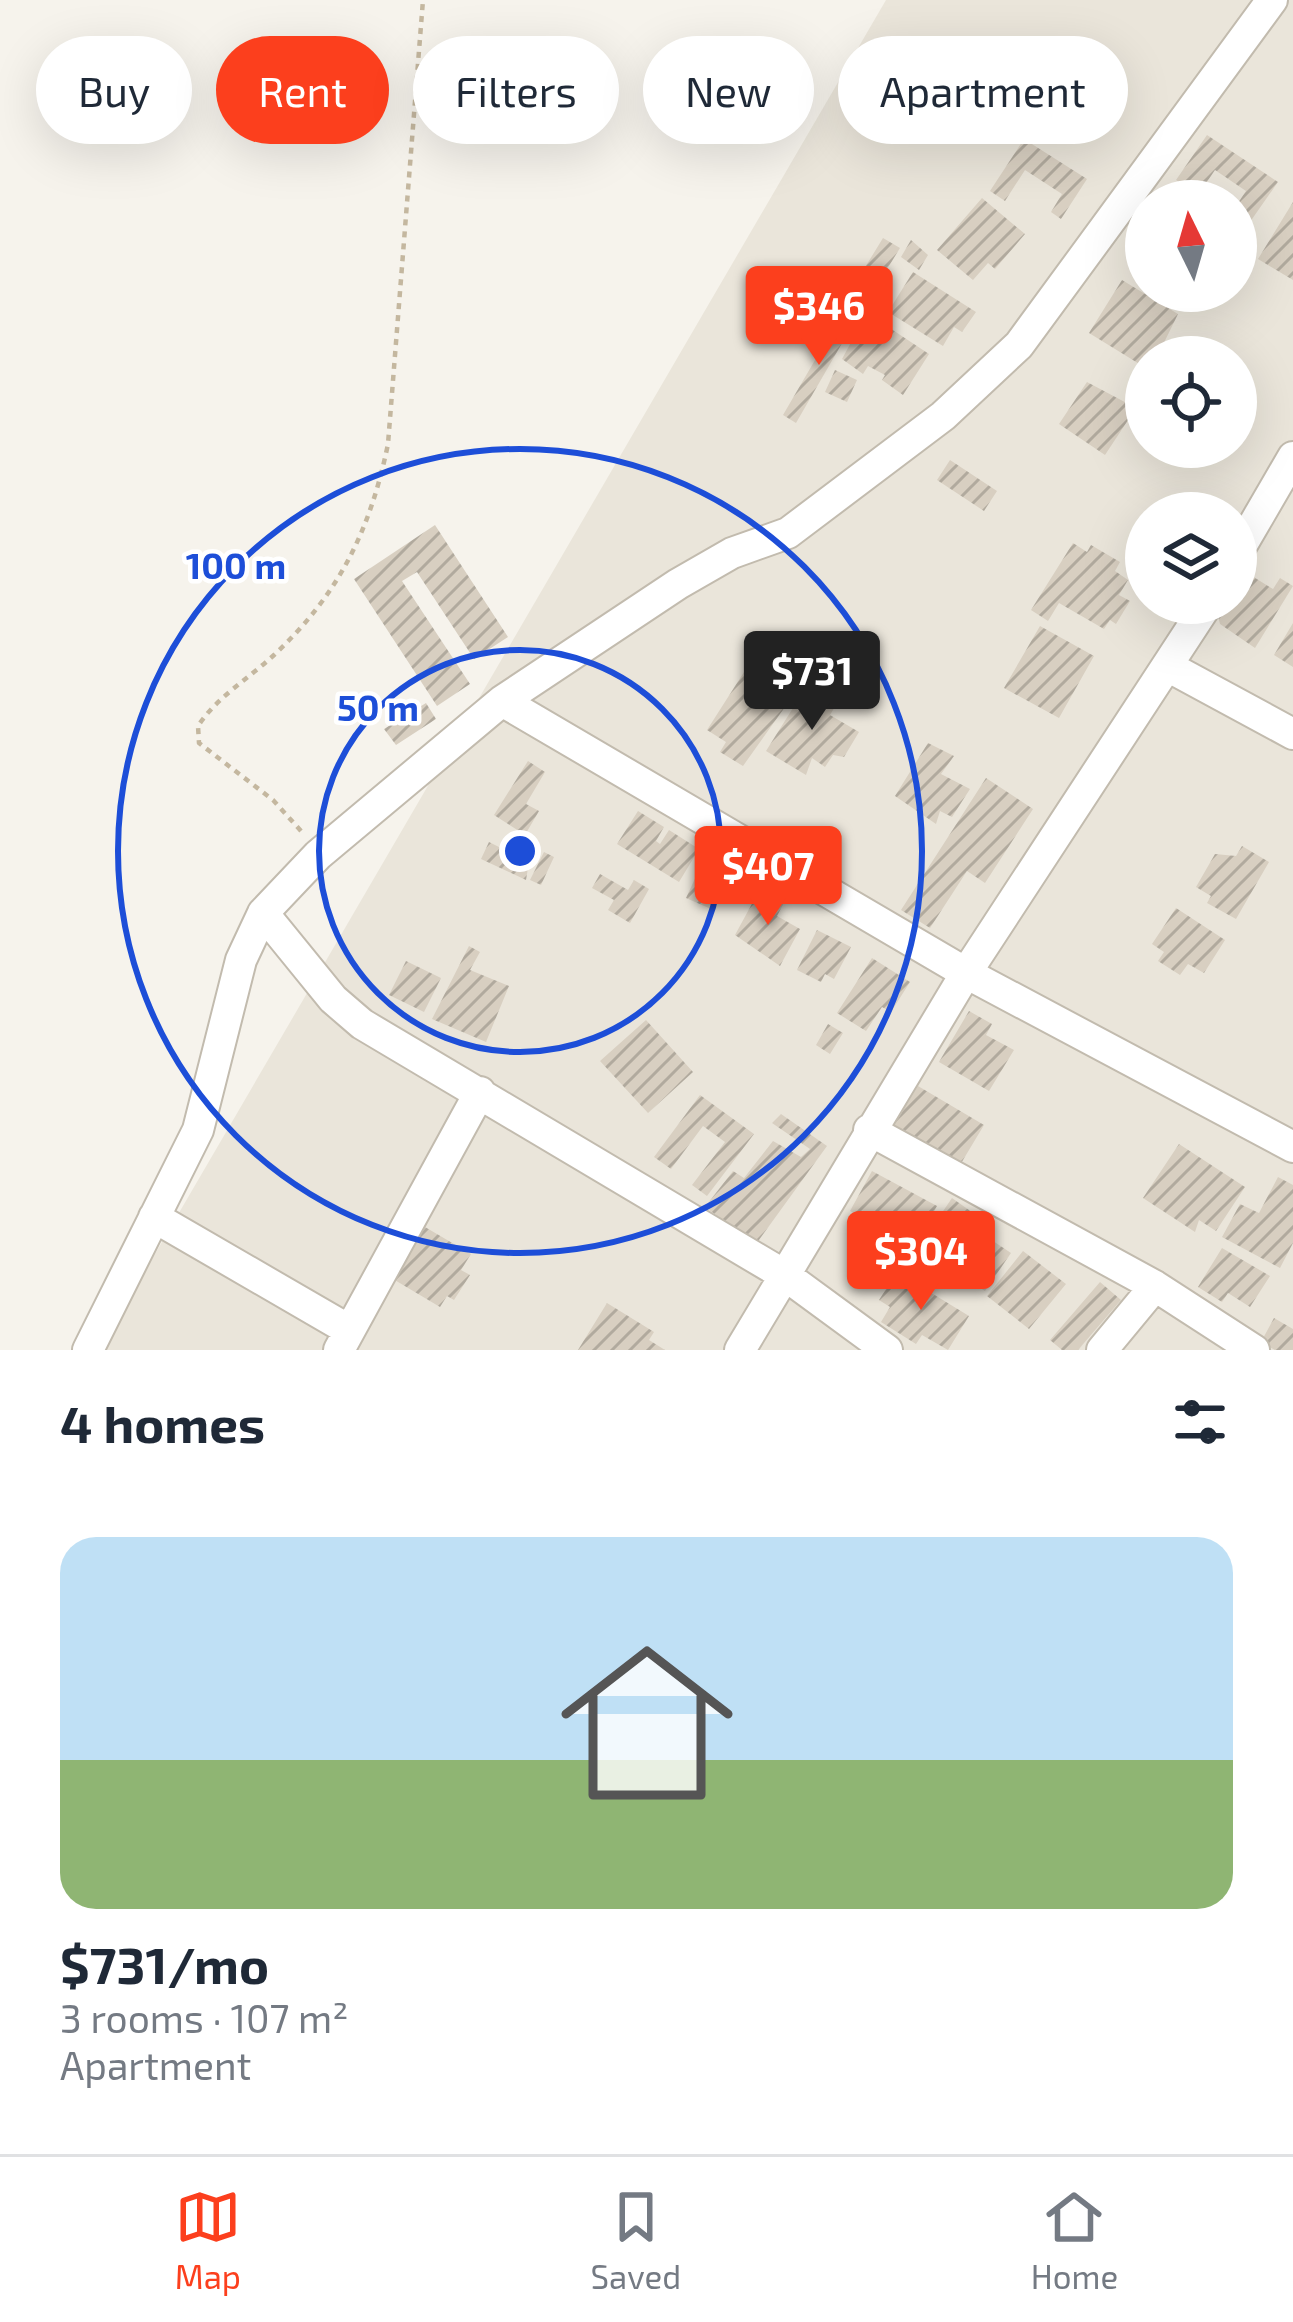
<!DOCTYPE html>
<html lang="en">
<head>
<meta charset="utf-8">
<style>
  :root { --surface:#fff; --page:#f6f6f7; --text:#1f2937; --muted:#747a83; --line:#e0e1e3; --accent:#fc3f1d }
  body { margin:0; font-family:"Exo 2",sans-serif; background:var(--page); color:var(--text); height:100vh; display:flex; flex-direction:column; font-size:45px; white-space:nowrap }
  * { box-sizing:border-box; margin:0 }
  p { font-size:39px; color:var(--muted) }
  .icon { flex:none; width:66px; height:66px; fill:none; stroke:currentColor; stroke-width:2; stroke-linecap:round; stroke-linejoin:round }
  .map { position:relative; height:1350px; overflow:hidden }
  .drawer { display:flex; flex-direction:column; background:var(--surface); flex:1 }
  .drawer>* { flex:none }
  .guide { position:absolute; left:36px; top:36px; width:1221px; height:108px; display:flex; gap:24px }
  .needle { width:78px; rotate:355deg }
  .fabs { position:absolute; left:1125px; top:180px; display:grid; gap:24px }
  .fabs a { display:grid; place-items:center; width:132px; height:132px; border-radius:50%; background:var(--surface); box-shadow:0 12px 48px #0002; font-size:60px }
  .price { position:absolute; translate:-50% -102px; padding:0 27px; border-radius:12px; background:var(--accent); color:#fff; font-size:39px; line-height:78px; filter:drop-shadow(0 3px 6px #0008) }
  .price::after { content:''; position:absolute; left:50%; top:72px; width:36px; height:27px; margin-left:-18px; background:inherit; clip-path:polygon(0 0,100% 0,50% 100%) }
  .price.active { background:#222; color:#fff }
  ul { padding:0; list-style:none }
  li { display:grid; align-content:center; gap:24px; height:636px; padding:0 60px }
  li+li { border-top:3px solid var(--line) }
  li span { display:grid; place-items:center; height:372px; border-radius:36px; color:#555 }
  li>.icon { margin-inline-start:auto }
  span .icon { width:216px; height:216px; fill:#fffc; stroke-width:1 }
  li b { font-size:51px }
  h2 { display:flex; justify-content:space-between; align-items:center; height:144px; padding:0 60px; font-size:51px }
  .chip { padding:0 42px; border-radius:54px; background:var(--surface); box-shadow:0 12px 48px #0002; font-size:42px; line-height:108px }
  .chip.active { background:var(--accent); color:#fff }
  .tab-bar { display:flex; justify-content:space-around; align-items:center; height:168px; border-top:3px solid var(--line); background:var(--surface); font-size:33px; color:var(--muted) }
  .tab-bar a { display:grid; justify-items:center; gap:6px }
  .tab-bar .active { color:var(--accent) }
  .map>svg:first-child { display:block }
  .residential { fill:#eae5da; fill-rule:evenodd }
  .building { fill:url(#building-hatch) }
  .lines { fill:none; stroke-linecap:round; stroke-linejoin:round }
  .street-casing { stroke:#c2bbae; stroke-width:34 }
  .path { stroke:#c4b79f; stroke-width:4.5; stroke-dasharray:6 6; stroke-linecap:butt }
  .street { stroke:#fff; stroke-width:30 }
  .ring { fill:none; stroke:#1d4ed8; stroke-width:6 }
  .centre { fill:#1d4ed8; stroke:#fff; stroke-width:6 }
  .ring-label { font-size:36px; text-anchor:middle; font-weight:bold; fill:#1d4ed8; stroke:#fff; stroke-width:9; stroke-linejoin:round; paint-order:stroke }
</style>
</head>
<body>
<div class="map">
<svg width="1293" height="1350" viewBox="0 0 1293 1350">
  <defs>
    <pattern id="building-hatch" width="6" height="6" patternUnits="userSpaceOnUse" patternTransform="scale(3)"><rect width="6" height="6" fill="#d8cfc1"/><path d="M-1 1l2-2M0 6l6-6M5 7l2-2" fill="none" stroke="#b1aa9e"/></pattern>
  </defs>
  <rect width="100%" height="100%" fill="#f6f3ec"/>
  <!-- residential -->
  <path class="residential" d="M 886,0 L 1293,0 L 1293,1350 L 99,1350 ZM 1146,201 L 1236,201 L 1236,291 L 1146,291 ZM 1146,357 L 1236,357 L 1236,447 L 1146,447 ZM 1146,513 L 1236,513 L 1236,603 L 1146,603 Z"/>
  <!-- building -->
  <path class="building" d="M 1207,135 L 1278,182 L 1236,242 L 1236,206 L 1246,191 L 1215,170 L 1198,195 L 1176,180 Z
    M 1024,139 L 1087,179 L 1061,219 L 1051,212 L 1062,194 L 1025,170 L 1005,201 L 990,191 Z
    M 982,198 L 1025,234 L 995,269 L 988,263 L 973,280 L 937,250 Z
    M 1293,202 L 1293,280 L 1258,259 Z
    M 883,238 L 900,248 L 862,310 L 845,300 Z
    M 911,240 L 928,255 L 919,270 L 901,257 Z
    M 913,272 L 976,312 L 962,332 L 954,327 L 943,346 L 888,312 Z
    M 1122,280 L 1178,314 L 1157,357 L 1146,356 L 1141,365 L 1089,333 Z
    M 843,312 L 856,319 L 796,423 L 783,415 Z
    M 867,313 L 929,354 L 903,395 L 882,380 L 885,375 L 868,366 L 863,374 L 842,359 Z
    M 835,370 L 857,380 L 847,402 L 825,392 Z
    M 1087,382 L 1136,408 L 1105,455 L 1059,424 Z
    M 950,460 L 997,491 L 984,511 L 937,480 Z
    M 435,525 L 508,637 L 474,659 L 417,572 L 402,581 L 470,684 L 437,706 L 354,579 Z
    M 1073,543 L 1087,552 L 1091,545 L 1120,562 L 1115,571 L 1128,580 L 1119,595 L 1130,601 L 1116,624 L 1110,620 L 1104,629 L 1059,603 L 1048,621 L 1031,610 Z
    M 1244,571 L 1273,589 L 1280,578 L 1293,586 L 1255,648 L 1220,624 L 1217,612 L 1223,603 L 1236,603 L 1236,583 Z
    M 1293,623 L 1293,667 L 1274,655 Z
    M 1040,626 L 1094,656 L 1059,718 L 1004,688 Z
    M 760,647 L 807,676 L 743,766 L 720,752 L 726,742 L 707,730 Z
    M 808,684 L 837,703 L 830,715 L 859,732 L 844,757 L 833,755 L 825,767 L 812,758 L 806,775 L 766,751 Z
    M 426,703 L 436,719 L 396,745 L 384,729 Z
    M 928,743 L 954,756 L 941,774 L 970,789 L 952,817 L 940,811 L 936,824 L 895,796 Z
    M 528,761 L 545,772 L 526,804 L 539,811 L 525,835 L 494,815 Z
    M 986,778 L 1033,809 L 985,883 L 967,871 L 930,928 L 901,910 Z
    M 638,811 L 664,827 L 656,841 L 660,844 L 669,830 L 699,849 L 679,882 L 617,844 Z
    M 489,842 L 529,862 L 526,880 L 481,859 Z
    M 1242,846 L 1269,862 L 1236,919 L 1207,903 L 1211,896 L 1196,887 L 1215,854 L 1236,856 Z
    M 544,852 L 554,857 L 541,885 L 530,880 Z
    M 704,859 L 739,874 L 727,902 L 717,897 L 711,909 L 686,898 Z
    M 600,874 L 628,890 L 634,880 L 649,889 L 630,923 L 608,910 L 614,900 L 592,888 Z
    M 770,887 L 787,897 L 777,916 L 800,929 L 780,966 L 735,935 L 754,900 L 761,904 Z
    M 1176,908 L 1225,940 L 1204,973 L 1188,964 L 1180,975 L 1158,961 L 1164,952 L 1152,944 Z
    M 817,930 L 851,947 L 834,979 L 825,974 L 821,982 L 797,970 Z
    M 469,946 L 480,952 L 470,970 L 509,986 L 486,1042 L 432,1019 Z
    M 872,958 L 910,982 L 891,1012 L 882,1007 L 866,1031 L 837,1013 Z
    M 406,961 L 441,978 L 424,1012 L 389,995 Z
    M 969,1011 L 992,1024 L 986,1035 L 1014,1050 L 989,1091 L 939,1062 Z
    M 646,1020 L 693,1072 L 648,1113 L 600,1061 Z
    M 828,1024 L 843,1033 L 830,1054 L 816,1045 Z
    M 918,1086 L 984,1125 L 960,1165 L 888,1135 Z
    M 700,1095 L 754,1134 L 707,1196 L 692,1185 L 725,1142 L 703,1126 L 671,1169 L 654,1157 Z
    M 781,1114 L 827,1146 L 756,1244 L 705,1207 L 733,1171 L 744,1178 L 773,1141 L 801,1157 L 810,1149 L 772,1123 Z
    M 1179,1144 L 1245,1187 L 1216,1231 L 1199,1220 L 1195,1232 L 1143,1198 Z
    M 872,1171 L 937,1206 L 909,1257 L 859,1229 L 864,1219 L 850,1211 Z
    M 1278,1177 L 1293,1185 L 1293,1243 L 1280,1268 L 1222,1237 L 1240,1204 L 1259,1213 Z
    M 952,1198 L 976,1215 L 969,1225 L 1011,1253 L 985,1291 L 936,1259 L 955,1231 L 937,1220 Z
    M 425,1227 L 471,1254 L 461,1270 L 470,1275 L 454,1300 L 447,1296 L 440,1307 L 393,1279 Z
    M 1222,1248 L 1270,1276 L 1250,1307 L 1228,1293 L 1222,1302 L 1198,1287 Z
    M 1023,1251 L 1066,1284 L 1029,1329 L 987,1296 Z
    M 897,1272 L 969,1316 L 948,1350 L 922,1335 L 916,1344 L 881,1322 L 890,1307 L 879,1300 Z
    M 1100,1282 L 1121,1300 L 1078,1350 L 1062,1350 L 1050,1340 Z
    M 607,1303 L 654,1332 L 649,1340 L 665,1350 L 578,1350 Z
    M 1274,1318 L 1293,1329 L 1293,1350 L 1275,1350 L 1261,1342 Z"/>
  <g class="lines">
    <defs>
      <path id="street" d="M 1236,555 L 1293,457
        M 1171,668 L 1293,734
        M 502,701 L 966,973 L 1293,1147
        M 263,913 L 333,999 L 362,1024 L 786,1276 L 887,1350
        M 869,1130 L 1155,1286 L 1254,1350
        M 154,1217 L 349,1330
        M 88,1350 L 198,1130 L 241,960 L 263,913 L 318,855 L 502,701 L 678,584 L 732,553 L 788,533 L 943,416 L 1019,345 L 1272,0
        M 339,1350 L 480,1092
        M 740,1350 L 966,973 L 1208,603
        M 1102,1350 L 1155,1286"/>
    </defs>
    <!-- street casing -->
    <use href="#street" class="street-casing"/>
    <!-- path -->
    <path class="path" d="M 301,831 L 273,800 L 199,743 L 198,726 C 216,698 249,678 274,655 C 339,594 370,531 388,444 L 423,0"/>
    <!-- street -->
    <use href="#street" class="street"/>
  </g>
  <!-- distance rings -->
  <g class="ring">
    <circle cx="520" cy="851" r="201"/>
    <circle cx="520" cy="851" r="402"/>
  </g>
  <circle cx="520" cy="851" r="18" class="centre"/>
  <g class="ring-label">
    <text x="236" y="579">100 m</text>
    <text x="378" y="721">50 m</text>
  </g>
</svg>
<div class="fabs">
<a><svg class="needle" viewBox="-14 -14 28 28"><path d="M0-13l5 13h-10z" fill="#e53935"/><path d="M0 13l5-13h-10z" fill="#747a83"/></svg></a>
<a><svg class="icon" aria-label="locate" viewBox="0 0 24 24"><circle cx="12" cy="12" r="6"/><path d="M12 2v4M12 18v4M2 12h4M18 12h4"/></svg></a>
<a><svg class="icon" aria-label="layers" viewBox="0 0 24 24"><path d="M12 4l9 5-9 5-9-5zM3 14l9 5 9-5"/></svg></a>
</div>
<b class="price" style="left:819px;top:368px">$346</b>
<b class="price active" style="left:812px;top:733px">$731</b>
<b class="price" style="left:768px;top:928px">$407</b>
<b class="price" style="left:921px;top:1313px">$304</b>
<div class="guide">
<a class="chip">Buy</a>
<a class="chip active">Rent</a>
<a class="chip">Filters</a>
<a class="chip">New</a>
<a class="chip">Apartment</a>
</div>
</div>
<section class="drawer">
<h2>4 homes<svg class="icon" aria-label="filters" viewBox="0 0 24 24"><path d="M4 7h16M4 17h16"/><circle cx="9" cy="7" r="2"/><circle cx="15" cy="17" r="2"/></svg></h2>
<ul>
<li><span style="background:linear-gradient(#bfe0f5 60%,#8fb573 0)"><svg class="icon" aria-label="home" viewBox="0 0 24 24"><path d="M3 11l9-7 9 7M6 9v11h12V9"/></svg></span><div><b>$731/mo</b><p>3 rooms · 107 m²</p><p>Apartment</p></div></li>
</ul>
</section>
<nav class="tab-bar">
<a class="active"><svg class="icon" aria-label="map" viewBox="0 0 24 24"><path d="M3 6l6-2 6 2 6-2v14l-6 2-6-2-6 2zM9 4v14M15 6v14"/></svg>Map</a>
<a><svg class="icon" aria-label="saved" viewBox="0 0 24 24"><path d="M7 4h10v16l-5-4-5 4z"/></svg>Saved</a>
<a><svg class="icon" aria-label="home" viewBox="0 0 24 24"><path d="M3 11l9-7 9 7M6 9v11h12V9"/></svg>Home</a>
</nav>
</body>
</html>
